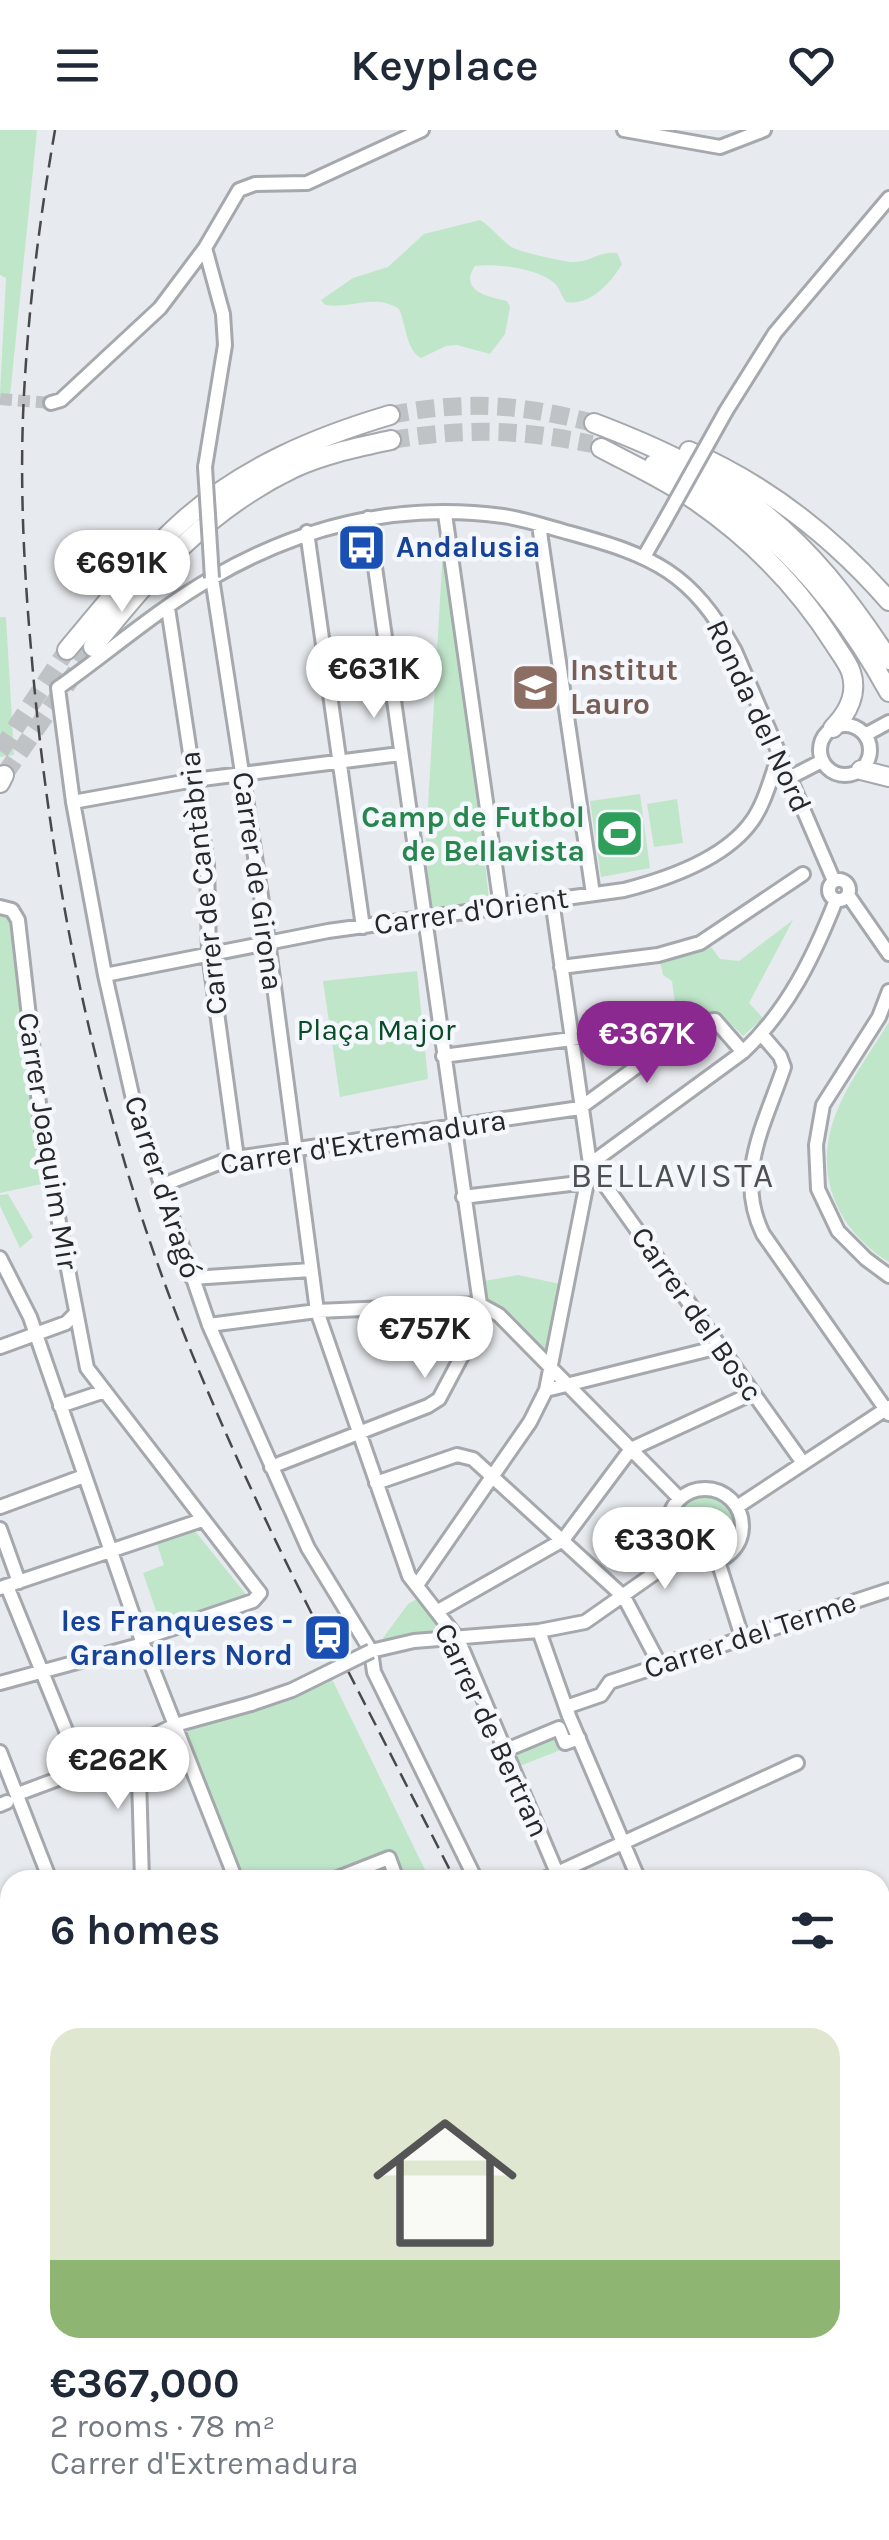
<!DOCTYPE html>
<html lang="en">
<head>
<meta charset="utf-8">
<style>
  :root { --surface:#fff; --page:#f6f6f7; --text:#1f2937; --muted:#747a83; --accent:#8c2990 }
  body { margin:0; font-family:Karla,sans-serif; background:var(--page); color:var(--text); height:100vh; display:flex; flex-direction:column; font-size:38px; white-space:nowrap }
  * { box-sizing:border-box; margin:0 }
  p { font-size:32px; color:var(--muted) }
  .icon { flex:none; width:55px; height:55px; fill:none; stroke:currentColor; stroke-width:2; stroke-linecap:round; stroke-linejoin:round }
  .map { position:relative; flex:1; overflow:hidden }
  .side { position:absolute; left:0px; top:1740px; width:890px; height:670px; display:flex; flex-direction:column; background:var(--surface); border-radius:30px 30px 0 0; box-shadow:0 2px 8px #0004 }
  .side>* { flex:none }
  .price { position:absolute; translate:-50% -85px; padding:0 22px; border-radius:35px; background:#fff; color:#222; font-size:32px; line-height:65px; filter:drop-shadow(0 2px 5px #0008) }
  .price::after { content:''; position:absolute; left:50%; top:60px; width:30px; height:22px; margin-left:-15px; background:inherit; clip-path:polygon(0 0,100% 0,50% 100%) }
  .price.on { background:var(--accent); color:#fff }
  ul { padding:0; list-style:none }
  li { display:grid; align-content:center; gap:20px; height:530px; padding:0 50px }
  li span { display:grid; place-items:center; height:310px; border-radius:30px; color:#555 }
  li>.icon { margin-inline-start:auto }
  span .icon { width:180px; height:180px; fill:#fffc; stroke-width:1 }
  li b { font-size:42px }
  h2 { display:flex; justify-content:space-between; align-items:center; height:120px; padding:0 50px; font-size:42px }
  header { display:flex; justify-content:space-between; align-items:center; height:130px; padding:0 50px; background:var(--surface); font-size:45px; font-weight:600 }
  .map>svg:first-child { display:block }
  .green { fill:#c0e6ca }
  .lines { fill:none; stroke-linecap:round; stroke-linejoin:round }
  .minor-tunnel { stroke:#c0c3c6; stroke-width:12; stroke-dasharray:12 6; stroke-linecap:butt }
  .highway-tunnel { stroke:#c0c3c6; stroke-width:18; stroke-dasharray:18 9; stroke-linecap:butt }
  .minor-casing { stroke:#a5a8ac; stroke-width:18 }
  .highway-casing { stroke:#a5a8ac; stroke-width:22 }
  .minor { stroke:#fff; stroke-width:12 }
  .highway { stroke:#fff; stroke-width:18 }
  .rail { stroke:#47494b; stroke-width:2.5; stroke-dasharray:15 8; stroke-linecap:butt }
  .minor-bridge-casing { stroke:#a5a8ac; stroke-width:18; stroke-linecap:butt }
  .minor-bridge { stroke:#fff; stroke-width:12 }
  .labels { text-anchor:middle; stroke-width:9; stroke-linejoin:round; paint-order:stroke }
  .transit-label { font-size:30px; font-weight:bold; fill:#164399; stroke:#f4f7fc; text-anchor:start }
  .education-label { font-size:30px; font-weight:bold; fill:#785e54; stroke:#f4f7fc; text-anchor:start }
  .street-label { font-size:30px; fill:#252728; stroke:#f4f7fc }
  .leisure-label { font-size:30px; font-weight:bold; fill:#27864d; stroke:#f4f7fc; text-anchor:end }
  .park-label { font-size:30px; fill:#084c27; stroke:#f4f7fc }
  .quarter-label { font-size:35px; letter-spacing:2.5px; fill:#4e5154; stroke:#f4f7fc }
</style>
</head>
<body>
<header><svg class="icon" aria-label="menu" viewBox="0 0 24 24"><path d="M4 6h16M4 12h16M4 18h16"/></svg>Keyplace<svg class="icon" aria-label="heart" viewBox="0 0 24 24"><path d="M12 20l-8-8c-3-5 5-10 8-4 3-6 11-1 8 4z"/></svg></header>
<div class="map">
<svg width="889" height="2410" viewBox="0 0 889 2410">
  <rect width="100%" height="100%" fill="#e7eaee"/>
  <!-- green -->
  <path class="green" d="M 0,0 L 37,0 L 10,266 L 0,263 L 6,148 L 0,145 Z
    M 480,90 C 492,97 499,108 510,116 C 518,122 561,131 571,132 C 589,133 599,121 617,123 L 622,134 C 611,153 590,176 566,172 C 561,166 560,157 553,152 C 536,138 496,133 475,136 C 458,161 489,167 507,171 L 510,177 L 505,204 L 490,224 L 457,215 L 446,216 L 421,228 C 406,220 406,194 399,179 C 374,163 352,179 325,175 L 321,170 L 353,148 L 388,137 L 424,104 Z
    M 445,384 L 489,769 L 422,779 Z
    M 0,487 L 6,487 L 14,625 L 0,627 Z
    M 640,664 L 650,738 L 601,747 L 590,671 Z
    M 677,669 L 683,713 L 654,717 L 647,674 Z
    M 9,782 L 14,791 L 46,1053 L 0,1063 L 0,784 Z
    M 793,790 L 749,873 L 763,888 L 743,906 C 717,879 713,882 677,887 L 672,851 L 663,845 L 659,827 L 709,814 L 720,829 L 739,831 Z
    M 417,841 L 428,949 L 340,967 L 323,851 Z
    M 889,892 L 889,1132 C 837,1100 813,1045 835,986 C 847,953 871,922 889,892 Z
    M 8,1064 L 33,1107 L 20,1118 L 0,1076 L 0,1065 Z
    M 518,1145 L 560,1154 L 551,1231 L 479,1174 L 484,1151 Z
    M668 1393a35 35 0 1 1 70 0a35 35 0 1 1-70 0Z
    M 195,1401 L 248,1467 L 161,1495 L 143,1443 L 164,1435 L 157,1414 Z
    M 417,1469 L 423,1470 L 447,1499 L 441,1508 L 388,1514 L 383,1508 L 408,1474 Z
    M 329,1543 L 430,1750 L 397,1750 L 388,1728 L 333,1750 L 236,1750 L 175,1595 Z
    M 571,1591 L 581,1612 L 512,1639 L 503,1619 Z"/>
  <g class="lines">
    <!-- minor-tunnel -->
    <path class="minor-tunnel" d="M 0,269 L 51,273"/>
    <!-- highway-tunnel -->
    <path class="highway-tunnel" d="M 390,285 C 468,270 517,274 594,293
      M 391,310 C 466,298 518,299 592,314
      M 0,621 L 67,520
      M 4,645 L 93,517"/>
    <defs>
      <path id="minor" d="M 624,0 L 720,17 L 764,0
        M 205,118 L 223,184 L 225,215 L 205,337
        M 51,273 L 61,270 L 160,178 L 205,118 L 239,60 L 255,54 L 307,53 L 422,0
        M 726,281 L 775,203 L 889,68
        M 445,384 L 501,777
        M 539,395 L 593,764
        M 307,402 L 363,797
        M 645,425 L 664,392
        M 212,448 L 268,811 L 317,1181 L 409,1446 L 458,1509 L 560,1750
        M 168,478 L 207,735 L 209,824 L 237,1028
        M820 620a25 25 0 1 1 50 0a25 25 0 1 1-50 0Z
        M 865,605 L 889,592
        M 789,648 L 822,631
        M 73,672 L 194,650 L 400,624
        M829 760a10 10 0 1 1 20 0a10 10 0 1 1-20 0Z
        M 848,765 L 889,824
        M 0,777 L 12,780 L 18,790 L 43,1009 L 87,1238 L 260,1463 L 253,1471 L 141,1509
        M 561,837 L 658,825 L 700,813 L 803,744
        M 105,845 L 328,801 L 624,760 C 667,749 725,729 752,691 C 765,673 771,647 779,626
        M 889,861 L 879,887 L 823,975 L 816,1015 L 818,1059 L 838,1101 L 866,1129 L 889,1146
        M 762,905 L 780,926 L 784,937 C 765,994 734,1045 763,1104 L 889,1284
        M 443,926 L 715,890 L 743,922
        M 590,1034 L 743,922 C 788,880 814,826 836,770
        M 590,1034 L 803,1333
        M 160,1056 L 229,1029 L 580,978 L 639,935 L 643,921 L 638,900
        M 463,1067 L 587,1052
        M 0,1128 L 30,1187 L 143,1514 L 236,1750
        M 192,1148 L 311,1140
        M 479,1174 L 499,1185 L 680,1369
        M 209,1195 L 317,1181 L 479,1174
        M 0,1217 L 66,1193 L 75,1184
        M 546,1260 L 719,1217
        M 60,1276 L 105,1261
        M 271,1337 L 428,1276 L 439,1269 L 482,1188 L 368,388
        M 376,1353 L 457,1325 L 473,1329 L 624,1467 L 660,1535
        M668 1396a37 37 0 1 1 74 0a37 37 0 1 1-74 0Z
        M 0,1377 L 84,1346
        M 737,1377 L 889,1277
        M 0,1399 L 19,1452
        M 718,1431 L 742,1507
        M 417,1455 L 530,1292 L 546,1260 L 587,1052 L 590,1034 L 552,770
        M 7,1456 L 82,1640
        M 0,1458 L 202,1390
        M 438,1481 L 563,1410 L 631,1319 L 753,1263
        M 539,1501 L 569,1586 L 639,1750
        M 371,1521 L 414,1511 L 539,1501 L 585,1492 L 682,1424
        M 0,1553 L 143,1514
        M 566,1577 L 601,1565 L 610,1552 L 889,1460
        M 138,1614 L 142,1750
        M 504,1621 L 559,1598 L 565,1613 L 579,1608
        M 0,1622 L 50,1750
        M 23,1662 L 82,1640 L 175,1595 L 251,1574
        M 0,1675 L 7,1672
        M 333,1750 L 389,1728 L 397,1750
        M 476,1750 L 374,1542 L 371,1521 L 308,1418 L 209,1195 L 135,978 L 105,845 L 73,672 L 58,558 C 109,522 158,479 212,448 C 303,395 399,372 503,386 C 525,389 548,397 570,403 C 654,426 691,442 735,521 L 834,751
        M 542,1750 L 797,1633
        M 0,1854 L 10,1878
        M 0,1985 L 10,1981
        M 880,2015 L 889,2005
        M 880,2029 L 889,2039
        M 0,2087 L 10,2083
        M 880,2181 L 889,2178
        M 0,2252 L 10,2277
        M 880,2296 L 889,2300
        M 880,2385 L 889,2410
        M 0,2394 L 10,2390
        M 60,2400 L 64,2410
        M 202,2400 L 205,2410
        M 296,2400 L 300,2410
        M 375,2400 L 379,2410
        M 482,2400 L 486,2410
        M 580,2400 L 584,2410
        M 666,2400 L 670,2410
        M 754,2400 L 759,2410
        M 807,2400 L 812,2410
        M 126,2410 L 149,2400
        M 453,2410 L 471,2400"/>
      <path id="highway" d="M 594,293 C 739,348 804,400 889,530
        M 601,318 C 633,335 666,350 696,371 C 751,409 799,458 835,515 C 840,523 848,533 851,542 C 858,563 848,583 833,598
        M 689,321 C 767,355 833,407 889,471
        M 654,334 C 759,378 835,464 889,562
        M 93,517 C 153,443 206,380 294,338 C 324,324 359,317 391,310
        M 67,520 C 105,475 141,428 185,389 C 244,337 316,307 390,285
        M 861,640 L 889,647
        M 0,653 L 4,645"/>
    </defs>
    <!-- minor casing -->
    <use href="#minor" class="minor-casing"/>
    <!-- highway casing -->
    <use href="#highway" class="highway-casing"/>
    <!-- minor -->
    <use href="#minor" class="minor"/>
    <!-- highway -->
    <use href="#highway" class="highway"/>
    <!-- rail -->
    <path class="rail" d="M 55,0 C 41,81 30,164 25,247 C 19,337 23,429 31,519 C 50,754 99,994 188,1214 C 227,1310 271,1404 318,1496
      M 348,1541 L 455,1750
      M 788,2400 L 793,2410"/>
    <defs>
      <path id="minor-bridge" d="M 205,337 L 212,448
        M 664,392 L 726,281
        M 251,1574 L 292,1560 L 371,1521"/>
    </defs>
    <!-- minor-bridge casing -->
    <use href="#minor-bridge" class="minor-bridge-casing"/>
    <!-- minor-bridge -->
    <use href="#minor-bridge" class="minor-bridge"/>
  </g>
  <!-- icons -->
  <defs>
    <symbol id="bus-square" viewBox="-11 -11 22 22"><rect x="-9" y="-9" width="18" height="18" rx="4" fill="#1a4fb4" stroke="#f4f7fc"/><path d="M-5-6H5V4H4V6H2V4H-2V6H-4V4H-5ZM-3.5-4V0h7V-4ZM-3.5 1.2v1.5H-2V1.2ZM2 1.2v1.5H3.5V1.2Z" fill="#fff"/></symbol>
    <symbol id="school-square" viewBox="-11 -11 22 22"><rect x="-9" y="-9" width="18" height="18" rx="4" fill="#8d6e63" stroke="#f4f7fc"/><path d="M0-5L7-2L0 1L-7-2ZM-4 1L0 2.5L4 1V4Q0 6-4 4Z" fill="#fff"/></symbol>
    <symbol id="stadium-square" viewBox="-11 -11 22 22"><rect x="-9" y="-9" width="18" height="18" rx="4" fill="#2e9e5b" stroke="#f4f7fc"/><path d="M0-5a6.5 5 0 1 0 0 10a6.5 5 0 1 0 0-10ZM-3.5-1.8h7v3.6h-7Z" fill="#fff"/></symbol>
    <symbol id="station-square" viewBox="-11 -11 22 22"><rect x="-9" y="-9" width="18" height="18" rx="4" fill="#1a4fb4" stroke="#f4f7fc"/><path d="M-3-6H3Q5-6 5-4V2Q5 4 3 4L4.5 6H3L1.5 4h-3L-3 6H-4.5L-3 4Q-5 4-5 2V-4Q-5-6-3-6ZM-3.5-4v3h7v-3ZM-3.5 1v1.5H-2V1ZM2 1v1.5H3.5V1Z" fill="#fff"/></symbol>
  </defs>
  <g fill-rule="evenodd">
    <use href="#bus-square" x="334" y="390" width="55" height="55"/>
    <use href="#school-square" x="508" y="530" width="55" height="55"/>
    <use href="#stadium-square" x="592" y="676" width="55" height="55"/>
    <use href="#station-square" x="300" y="1480" width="55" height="55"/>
  </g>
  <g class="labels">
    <!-- transit labels -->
    <g class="transit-label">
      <text x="396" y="427">Andalusia</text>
      <text x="293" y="1501" text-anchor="end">les Franqueses -<tspan x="293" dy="34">Granollers Nord</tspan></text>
    </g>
    <!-- education labels -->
    <g class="education-label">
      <text x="570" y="550">Institut<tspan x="570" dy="34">Lauro</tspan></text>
    </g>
    <!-- street labels -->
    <g class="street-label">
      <text transform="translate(759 586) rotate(65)" y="10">Ronda del Nord</text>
      <text transform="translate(258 751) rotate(82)" y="10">Carrer de Girona</text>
      <text transform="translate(203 753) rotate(-96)" y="10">Carrer de Cantàbria</text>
      <text transform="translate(471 781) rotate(-8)" y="10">Carrer d'Orient</text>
      <text transform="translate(48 1011) rotate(81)" y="10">Carrer Joaquim Mir</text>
      <text transform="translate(363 1012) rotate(-9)" y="10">Carrer d'Extremadura</text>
      <text transform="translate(163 1057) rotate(72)" y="10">Carrer d'Aragó</text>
      <text transform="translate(697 1184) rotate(55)" y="10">Carrer del Bosc</text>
      <text transform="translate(750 1505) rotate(-18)" y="10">Carrer del Terme</text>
      <text transform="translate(492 1600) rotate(65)" y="10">Carrer de Bertran</text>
    </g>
    <!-- leisure labels -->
    <g class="leisure-label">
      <text x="585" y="697">Camp de Futbol<tspan x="585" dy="34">de Bellavista</tspan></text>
    </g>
    <!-- park labels -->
    <g class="park-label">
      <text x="376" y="910">Plaça Major</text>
    </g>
    <!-- quarter labels -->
    <g class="quarter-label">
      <text x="673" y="1057">BELLAVISTA</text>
    </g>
  </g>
</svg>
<b class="price" style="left:122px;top:485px">€691K</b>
<b class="price" style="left:374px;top:591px">€631K</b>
<b class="price on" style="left:647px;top:956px">€367K</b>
<b class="price" style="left:425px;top:1251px">€757K</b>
<b class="price" style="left:665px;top:1462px">€330K</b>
<b class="price" style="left:118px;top:1682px">€262K</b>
<section class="side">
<h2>6 homes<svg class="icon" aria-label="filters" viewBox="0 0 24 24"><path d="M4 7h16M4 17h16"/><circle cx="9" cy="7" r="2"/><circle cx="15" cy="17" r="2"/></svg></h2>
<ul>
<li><span style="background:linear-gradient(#dfe7d0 75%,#8fb573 0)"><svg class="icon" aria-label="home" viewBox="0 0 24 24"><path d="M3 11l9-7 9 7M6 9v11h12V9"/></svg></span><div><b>€367,000</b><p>2 rooms · 78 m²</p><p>Carrer d'Extremadura</p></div></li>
</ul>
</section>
</div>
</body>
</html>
